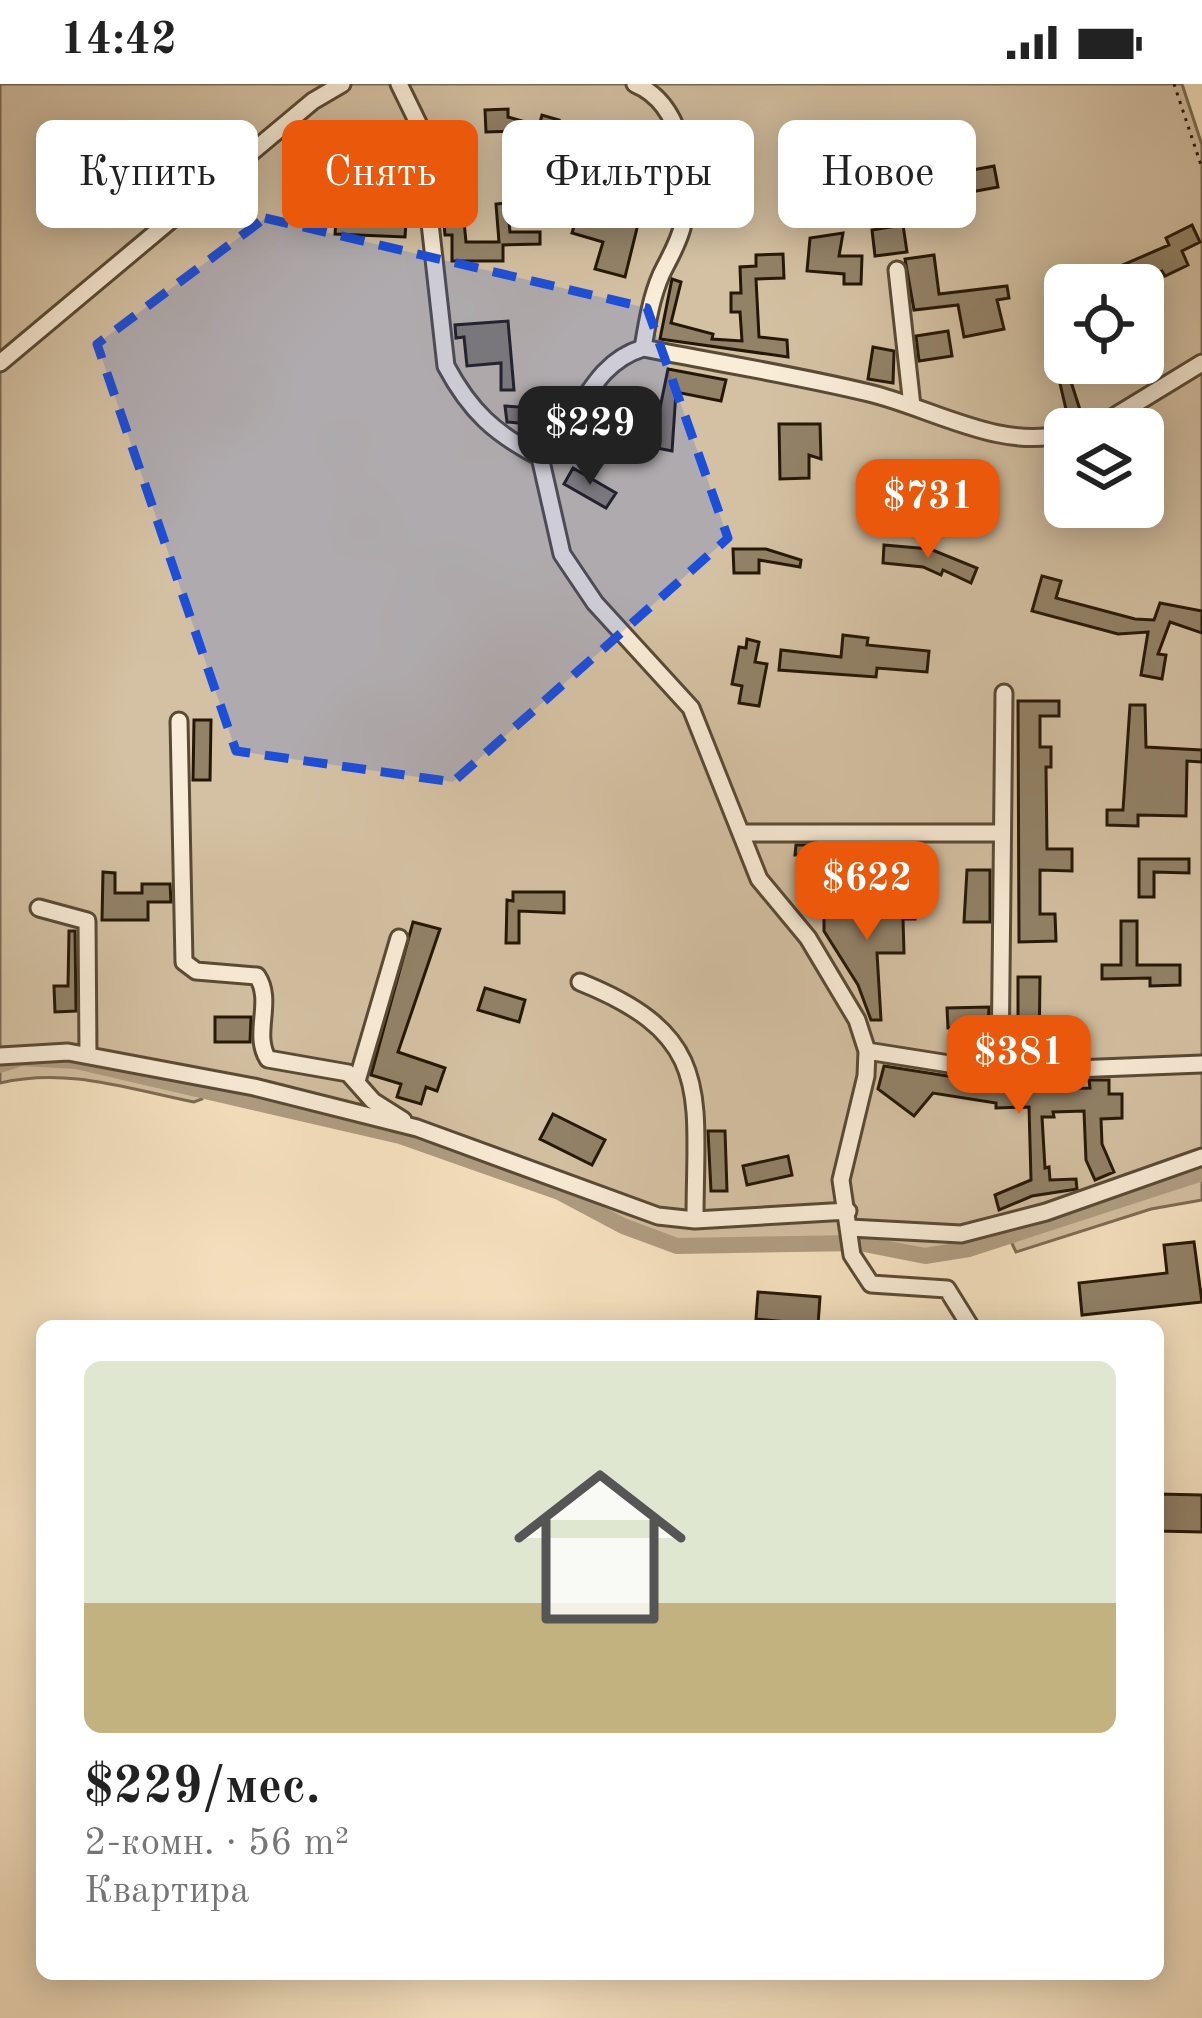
<!DOCTYPE html>
<html lang="ru">
<head>
<meta charset="utf-8">
<style>
  :root { --surface:#fff; --page:#f2f2f2; --text:#222; --muted:#767676; --line:#e0e0e0; --accent:#ea580c }
  body { margin:0; font-family:"Old Standard TT",serif; background:var(--page); color:var(--text); height:100vh; display:flex; flex-direction:column; font-size:45px; white-space:nowrap }
  * { box-sizing:border-box; margin:0 }
  p { font-size:39px; color:var(--muted) }
  .icon { flex:none; width:66px; height:66px; fill:none; stroke:currentColor; stroke-width:2; stroke-linecap:round; stroke-linejoin:round }
  .map { position:relative; flex:1; overflow:hidden }
  .details { position:absolute; left:36px; top:1236px; width:1128px; height:660px; display:flex; flex-direction:column; background:var(--surface); border-radius:18px; box-shadow:0 6px 30px #0003 }
  .details>* { flex:none }
  .guide { position:absolute; left:36px; top:36px; width:1131px; height:108px; display:flex; gap:24px }
  .buttons { position:absolute; left:1044px; top:180px; display:grid; gap:24px }
  .buttons a { display:grid; place-items:center; width:120px; height:120px; border-radius:18px; background:var(--surface); box-shadow:0 6px 30px #0003; font-size:60px }
  .price { position:absolute; translate:-50% -102px; padding:0 27px; border-radius:24px; background:var(--accent); color:#fff; font-size:39px; line-height:78px; filter:drop-shadow(0 3px 6px #0008) }
  .price::after { content:''; position:absolute; left:50%; top:72px; width:36px; height:27px; margin-left:-18px; background:inherit; clip-path:polygon(0 0,100% 0,50% 100%) }
  .price.selected { background:#222; color:#fff }
  ul { padding:0; list-style:none }
  li { display:grid; align-content:center; gap:24px; height:636px; padding:0 48px }
  li+li { border-top:3px solid var(--line) }
  li span { display:grid; place-items:center; height:372px; border-radius:18px; color:#555 }
  li>.icon { margin-inline-start:auto }
  span .icon { width:216px; height:216px; fill:#fffc; stroke-width:1 }
  li b { font-size:51px }
  .chip { padding:0 42px; border-radius:18px; background:var(--surface); box-shadow:0 6px 30px #0003; font-size:42px; line-height:108px }
  .chip.selected { background:var(--accent); color:#fff }
  .status { display:flex; justify-content:space-between; align-items:center; height:84px; padding:0 60px; background:var(--surface); direction:ltr }
  .status svg { height:33px; fill:currentColor }
  .map>svg:first-child { display:block }
  .green { fill:#d4c1a3; stroke:#7c6c54; stroke-width:3; fill-rule:evenodd }
  .lines { fill:none; stroke-linecap:round; stroke-linejoin:round }
  .canal { stroke:#b09e83; stroke-width:16 }
  .building { fill:#928268; stroke:#241706; stroke-width:3 }
  .minor-casing { stroke:#594a35; stroke-width:21 }
  .path { stroke:#241706; stroke-width:3; stroke-dasharray:3 6; stroke-linecap:butt }
  .minor { stroke:#faedd8; stroke-width:15 }
  .marked { fill:#1d4ed8; fill-opacity:0.2; stroke:#1d4ed8; stroke-width:9; stroke-dasharray:24 15; stroke-linejoin:round }
</style>
</head>
<body>
<div class="status"><b>14:42</b><svg viewBox="0 0 49 12"><path d="M0 12V9h3v3zM5 12V6h3v6zM10 12V3h3v9zM15 12V0h3v12zM26 1h20v11H26zM47 4h2v5h-2z"/></svg></div>
<div class="map">
<svg width="1202" height="1934" viewBox="0 0 1202 1934">
  <rect width="100%" height="100%" fill="#f8e4c3"/>
  <filter id="stains"><feTurbulence type="fractalNoise" baseFrequency=".00167" numOctaves="4"/><feColorMatrix values="0 0 0 0 .2 0 0 0 0 .09 0 0 0 0 .02 0 0 0 .5 -.17"/></filter>
  <radialGradient id="worn" r=".72"><stop offset=".6" stop-color="#630" stop-opacity="0"/><stop offset="1" stop-color="#630" stop-opacity=".3"/></radialGradient>
  <!-- green -->
  <path class="green" d="M 0,0 L 1182,0 L 1202,61 L 1202,1116 L 1151,1125 L 1016,1168 L 1008,1151 L 925,1172 L 858,1159 L 677,1162 L 623,1142 L 559,1108 L 400,1052 L 203,1005 L 202,1015 L 194,1018 C 128,1005 67,983 0,999 ZM 1065,201 L 1143,201 L 1143,279 L 1065,279 ZM 1065,345 L 1143,345 L 1143,423 L 1065,423 Z"/>
  <g class="lines">
    <!-- canal -->
    <path class="canal" d="M 0,981 L 22,974 L 76,977 L 400,1052 L 559,1108 L 623,1142 L 677,1162 L 859,1159 L 925,1172 L 969,1165 L 1202,1089"/>
  </g>
  <!-- building -->
  <path class="building" d="M 508,25 L 508,33 L 539,42 L 542,31 L 559,36 L 551,63 L 513,52 L 515,47 L 486,48 L 485,26 Z
    M 452,54 L 471,54 L 473,96 L 453,97 Z
    M 869,59 L 886,96 L 905,88 L 916,116 L 956,107 L 958,121 L 922,128 L 911,137 L 900,112 L 875,123 L 850,68 Z
    M 559,67 L 622,78 L 618,93 L 637,98 L 627,137 L 638,140 L 625,193 L 595,185 L 603,158 L 572,149 L 580,122 L 537,119 L 539,99 L 555,101 Z
    M 994,82 L 998,103 L 960,110 L 956,89 Z
    M 413,98 L 416,123 L 407,124 L 405,153 L 335,150 L 336,136 L 392,139 L 387,101 Z
    M 507,119 L 510,148 L 540,148 L 540,160 L 503,161 L 503,177 L 452,177 L 452,151 L 445,151 L 443,129 L 463,127 L 466,158 L 499,158 L 496,120 Z
    M 903,141 L 907,168 L 875,172 L 872,146 Z
    M 1192,141 L 1200,158 L 1182,167 L 1188,181 L 1165,192 L 1162,187 L 1118,201 L 1111,186 L 1169,161 L 1166,154 Z
    M 843,149 L 839,172 L 862,172 L 861,200 L 844,200 L 844,190 L 807,187 L 810,154 Z
    M 783,170 L 784,194 L 756,195 L 759,253 L 787,256 L 788,273 L 660,255 L 672,195 L 681,198 L 671,239 L 713,250 L 712,255 L 742,257 L 740,228 L 731,228 L 731,209 L 741,209 L 740,183 L 756,182 L 756,171 Z
    M 934,171 L 939,210 L 1007,202 L 1009,214 L 997,216 L 1004,245 L 964,253 L 958,221 L 914,226 L 905,175 Z
    M 508,237 L 514,306 L 501,306 L 501,279 L 467,282 L 464,253 L 456,254 L 455,241 Z
    M 948,247 L 952,272 L 919,277 L 916,252 Z
    M 1065,258 L 1065,279 L 1082,332 L 1069,338 L 1051,261 Z
    M 873,263 L 894,267 L 893,299 L 868,295 Z
    M 668,285 L 726,296 L 721,317 L 676,308 L 672,367 L 652,363 Z
    M 505,322 L 563,326 L 549,342 L 507,338 Z
    M 779,340 L 820,340 L 821,375 L 809,371 L 809,394 L 780,395 Z
    M 573,384 L 616,409 L 606,424 L 564,400 Z
    M 884,461 L 930,465 L 977,484 L 971,499 L 943,486 L 941,491 L 923,483 L 883,479 Z
    M 733,465 L 766,465 L 801,476 L 800,483 L 759,476 L 759,489 L 734,489 Z
    M 1042,492 L 1061,497 L 1056,514 L 1135,535 L 1154,536 L 1160,519 L 1202,527 L 1202,549 L 1170,538 L 1158,570 L 1166,571 L 1162,595 L 1141,591 L 1148,548 L 1118,550 L 1032,527 Z
    M 843,551 L 868,554 L 867,561 L 929,567 L 927,588 L 877,584 L 876,593 L 779,586 L 781,566 L 841,573 Z
    M 747,555 L 759,558 L 755,578 L 767,580 L 759,622 L 739,619 L 742,602 L 732,600 L 739,563 L 746,564 Z
    M 1018,617 L 1059,617 L 1059,632 L 1040,632 L 1040,663 L 1051,663 L 1051,683 L 1046,683 L 1047,765 L 1072,765 L 1072,787 L 1040,786 L 1040,830 L 1055,830 L 1056,857 L 1019,858 Z
    M 1130,621 L 1145,621 L 1146,663 L 1202,666 L 1202,678 L 1187,677 L 1186,732 L 1138,731 L 1138,742 L 1107,741 L 1107,726 L 1123,726 Z
    M 194,636 L 211,636 L 210,696 L 193,696 Z
    M 796,761 L 915,761 L 915,766 L 831,765 L 831,771 L 795,771 Z
    M 1139,775 L 1189,775 L 1189,789 L 1154,788 L 1154,813 L 1139,813 Z
    M 967,786 L 990,786 L 990,838 L 964,838 Z
    M 103,788 L 115,789 L 115,809 L 142,809 L 142,800 L 170,800 L 171,818 L 148,818 L 148,836 L 102,836 Z
    M 513,808 L 564,808 L 564,829 L 519,827 L 519,859 L 506,859 L 507,816 L 513,817 Z
    M 915,822 L 915,835 L 903,835 L 904,869 L 877,869 L 881,936 L 871,936 L 858,901 L 824,847 L 824,824 Z
    M 1121,837 L 1137,837 L 1137,881 L 1180,881 L 1180,901 L 1150,902 L 1150,894 L 1102,895 L 1102,881 L 1121,881 Z
    M 413,838 L 440,845 L 398,968 L 445,984 L 437,1007 L 426,1003 L 421,1020 L 397,1013 L 401,1000 L 371,991 Z
    M 69,847 L 75,847 L 76,927 L 55,928 L 54,902 L 68,902 Z
    M 1018,893 L 1040,893 L 1039,969 L 1049,969 L 1050,974 L 1018,975 Z
    M 485,904 L 525,916 L 519,938 L 478,926 Z
    M 989,923 L 988,944 L 948,944 L 947,924 Z
    M 215,933 L 251,933 L 250,958 L 215,958 Z
    M 884,982 L 998,1000 L 1051,998 L 1052,1005 L 1090,1004 L 1089,996 L 1109,996 L 1109,1010 L 1122,1010 L 1122,1034 L 1101,1035 L 1102,1060 L 1114,1088 L 1095,1096 L 1086,1076 L 1084,1027 L 1053,1028 L 1054,1033 L 1042,1033 L 1045,1084 L 1049,1083 L 1050,1096 L 1076,1095 L 1077,1105 L 1032,1112 L 999,1126 L 995,1111 L 1031,1096 L 1029,1023 L 996,1024 L 996,1019 L 933,1009 L 914,1032 L 878,1005 Z
    M 553,1030 L 605,1056 L 592,1081 L 540,1055 Z
    M 708,1047 L 725,1047 L 727,1107 L 711,1107 Z
    M 788,1072 L 792,1091 L 747,1101 L 743,1082 Z
    M 1194,1158 L 1202,1218 L 1082,1231 L 1079,1199 L 1167,1189 L 1164,1161 Z
    M 758,1208 L 820,1213 L 818,1241 L 756,1235 Z
    M 1158,1410 L 1202,1411 L 1202,1448 L 1158,1447 Z"/>
  <g class="lines">
    <defs>
      <path id="minor" d="M 399,0 L 419,41 L 446,282 C 470,327 495,350 540,373 C 582,337 588,281 643,264 C 718,279 795,291 869,309 C 929,323 1003,368 1065,349
        M 635,0 C 684,20 693,93 683,140 C 679,159 669,174 661,191 C 651,214 647,240 643,264
        M 897,186 L 912,322
        M 0,279 L 313,17 L 342,0
        M 1079,345 L 1107,337 L 1202,279
        M 540,373 L 562,470 L 595,519 L 691,624 L 759,795 L 808,854 L 857,936 L 867,967 L 866,992 L 841,1096 L 852,1171 L 871,1200 L 947,1205 L 970,1242
        M 179,637 L 184,878 L 196,887 L 257,892 C 274,917 252,950 268,975 L 348,989 L 373,1017 L 403,1036
        M 741,749 L 1000,749
        M 39,824 L 87,837 L 88,971
        M 580,898 C 715,952 695,1010 695,1136
        M 867,967 L 1000,988 L 1004,609
        M 0,972 L 68,968 L 254,1003 L 417,1044 L 658,1132 L 695,1136 L 848,1127
        M 1000,988 L 1202,980
        M 357,997 L 399,854
        M 850,1144 L 961,1150 L 1046,1128 L 1202,1073"/>
    </defs>
    <!-- minor casing -->
    <use href="#minor" class="minor-casing"/>
    <!-- path -->
    <path class="path" d="M 1174,0 L 1202,84"/>
    <!-- minor -->
    <use href="#minor" class="minor"/>
  </g>
  <!-- marked area -->
  <path class="marked" d="M 265,134 L 647,224 L 728,454 L 453,698 L 236,667 L 97,260 Z"/>
  <rect width="100%" height="100%" filter="url(#stains)"/>
  <rect width="100%" height="100%" fill="url(#worn)"/>
</svg>
<div class="buttons">
<a><svg class="icon" aria-label="locate" viewBox="0 0 24 24"><circle cx="12" cy="12" r="6"/><path d="M12 2v4M12 18v4M2 12h4M18 12h4"/></svg></a>
<a><svg class="icon" aria-label="layers" viewBox="0 0 24 24"><path d="M12 4l9 5-9 5-9-5zM3 14l9 5 9-5"/></svg></a>
</div>
<b class="price selected" style="left:590px;top:404px">$229</b>
<b class="price" style="left:928px;top:477px">$731</b>
<b class="price" style="left:867px;top:859px">$622</b>
<b class="price" style="left:1019px;top:1033px">$381</b>
<div class="guide">
<a class="chip">Купить</a>
<a class="chip selected">Снять</a>
<a class="chip">Фильтры</a>
<a class="chip">Новое</a>
</div>
<section class="details">
<ul>
<li><span style="background:linear-gradient(#dfe7d0 65%,#c2b280 0)"><svg class="icon" aria-label="home" viewBox="0 0 24 24"><path d="M3 11l9-7 9 7M6 9v11h12V9"/></svg></span><div><b>$229/мес.</b><p>2-комн. · 56 m²</p><p>Квартира</p></div></li>
</ul>
</section>
</div>
</body>
</html>
